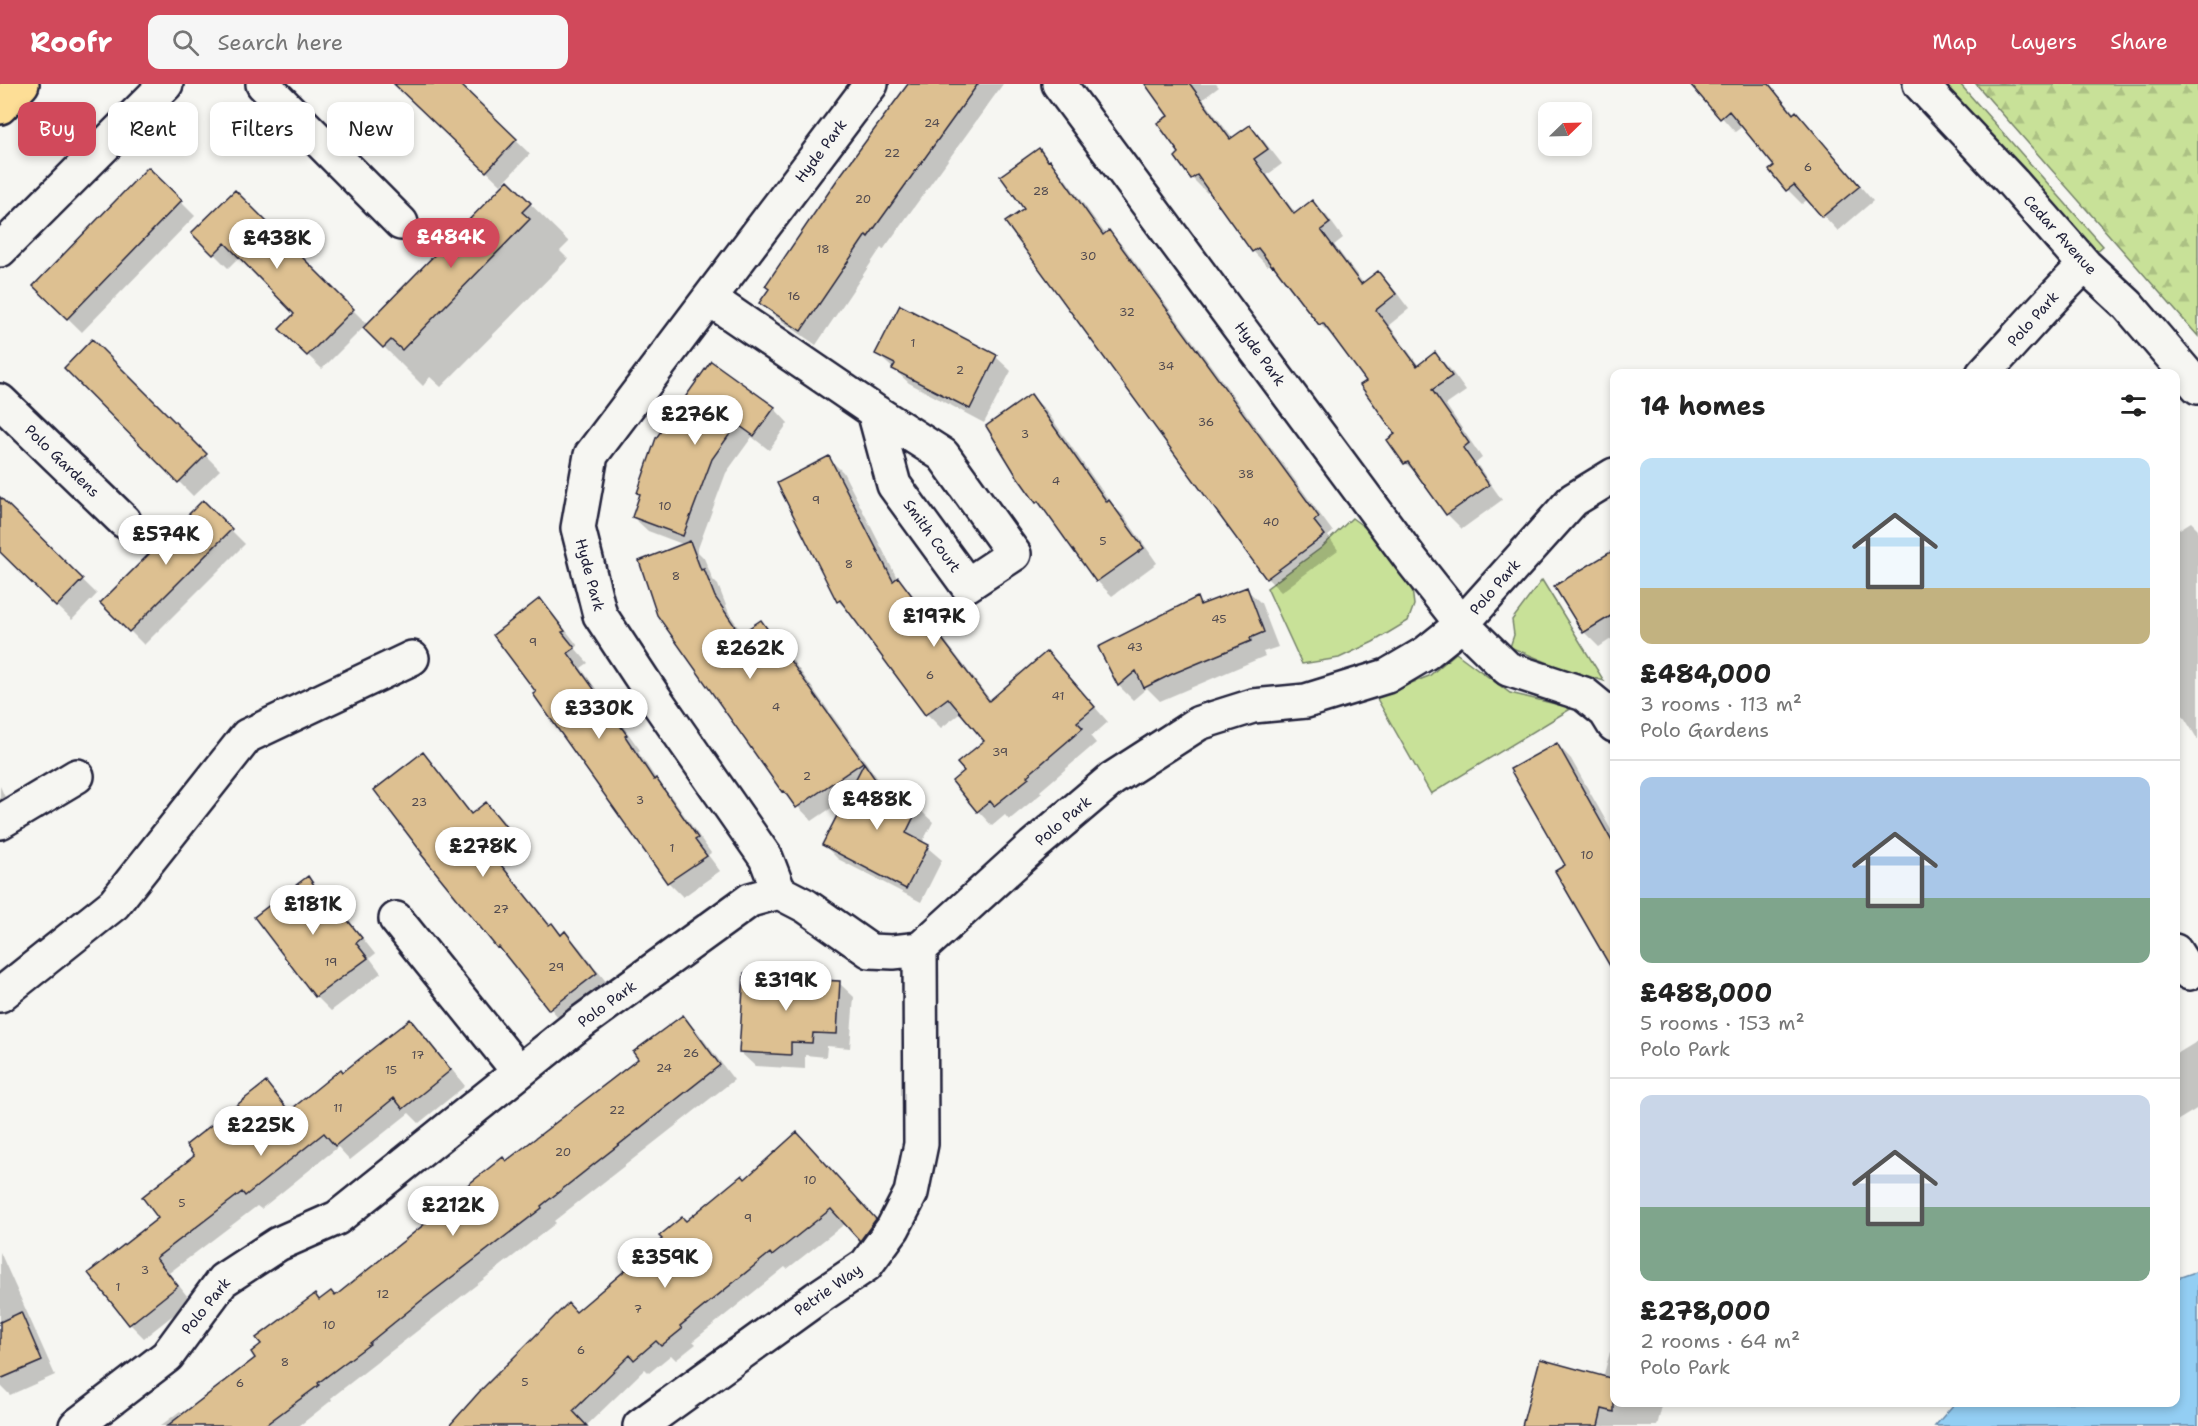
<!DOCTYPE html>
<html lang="en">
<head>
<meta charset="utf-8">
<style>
  :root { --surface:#fff; --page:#f6f6f6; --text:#222; --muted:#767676; --line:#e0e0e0; --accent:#d1495b }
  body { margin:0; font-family:"Shantell Sans",sans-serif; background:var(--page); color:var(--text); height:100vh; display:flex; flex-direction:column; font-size:22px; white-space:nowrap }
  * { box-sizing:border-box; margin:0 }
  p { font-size:20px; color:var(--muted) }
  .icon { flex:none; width:33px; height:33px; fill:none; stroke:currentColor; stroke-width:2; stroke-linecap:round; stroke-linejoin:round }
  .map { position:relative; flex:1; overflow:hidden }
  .sheet { position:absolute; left:1610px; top:285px; width:570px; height:1038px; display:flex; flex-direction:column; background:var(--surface); border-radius:12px; box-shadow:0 3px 9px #0003 }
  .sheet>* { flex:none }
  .guide { position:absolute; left:18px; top:18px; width:570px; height:54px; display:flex; gap:12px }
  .needle { width:39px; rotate:67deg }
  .controls { position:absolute; left:1538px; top:18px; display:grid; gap:12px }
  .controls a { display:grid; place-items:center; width:54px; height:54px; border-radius:12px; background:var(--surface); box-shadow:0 3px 9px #0003; font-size:30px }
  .price { position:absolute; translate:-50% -51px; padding:0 14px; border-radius:21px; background:#fff; color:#222; font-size:20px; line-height:39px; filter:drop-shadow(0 2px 3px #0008) }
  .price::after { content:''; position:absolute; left:50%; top:36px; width:18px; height:14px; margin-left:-9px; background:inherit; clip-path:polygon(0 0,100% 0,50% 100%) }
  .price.on { background:var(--accent); color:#fff }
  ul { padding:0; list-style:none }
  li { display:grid; align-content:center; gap:12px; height:318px; padding:0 30px }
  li+li { border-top:2px solid var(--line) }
  li span { display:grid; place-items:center; height:186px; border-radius:12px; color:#555 }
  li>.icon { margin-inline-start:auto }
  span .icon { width:108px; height:108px; fill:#fffc; stroke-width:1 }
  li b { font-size:26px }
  h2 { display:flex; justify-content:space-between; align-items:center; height:72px; padding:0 30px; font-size:26px }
  .tag { padding:0 21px; border-radius:12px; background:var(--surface); box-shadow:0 3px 9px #0003; font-size:21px; line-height:54px }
  .tag.on { background:var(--accent); color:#fff }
  header { display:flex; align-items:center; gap:36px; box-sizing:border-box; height:84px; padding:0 30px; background:var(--accent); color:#fff }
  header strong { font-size:28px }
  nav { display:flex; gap:33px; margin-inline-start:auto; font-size:21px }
  .search { width:420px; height:54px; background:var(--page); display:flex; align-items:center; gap:15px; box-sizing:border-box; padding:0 21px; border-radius:12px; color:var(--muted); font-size:22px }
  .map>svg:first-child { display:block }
  .green { fill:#c8e198; stroke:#75826a; stroke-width:1.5 }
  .forest { fill:url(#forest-firs); stroke:#75826a; stroke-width:1.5 }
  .water { fill:#93cef3; stroke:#6689a9; stroke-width:1.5 }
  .shadow { fill:#0003 }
  .building { fill:#ddc091; stroke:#22223b; stroke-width:1.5 }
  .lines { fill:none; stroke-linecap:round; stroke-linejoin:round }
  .minor-casing { stroke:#22223b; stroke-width:38 }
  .primary-casing { stroke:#22223b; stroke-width:38 }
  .minor { stroke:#f6f6f2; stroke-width:33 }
  .primary { stroke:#fdde96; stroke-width:33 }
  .labels { text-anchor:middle; stroke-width:6; stroke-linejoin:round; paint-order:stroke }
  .number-label { font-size:12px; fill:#514a50 }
  .street-label { font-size:15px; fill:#22223b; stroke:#f6f6f2 }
</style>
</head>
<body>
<header>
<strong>Roofr</strong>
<div class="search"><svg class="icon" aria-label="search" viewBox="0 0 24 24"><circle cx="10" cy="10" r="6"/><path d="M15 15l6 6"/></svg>Search here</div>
<nav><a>Map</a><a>Layers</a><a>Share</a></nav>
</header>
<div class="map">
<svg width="2198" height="1342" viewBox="0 0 2198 1342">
  <defs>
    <pattern id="forest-firs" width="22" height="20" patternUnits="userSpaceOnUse" patternTransform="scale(1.5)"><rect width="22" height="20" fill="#c8e198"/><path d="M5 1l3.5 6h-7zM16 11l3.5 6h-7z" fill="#acc184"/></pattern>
  </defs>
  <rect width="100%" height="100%" fill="#f6f6f2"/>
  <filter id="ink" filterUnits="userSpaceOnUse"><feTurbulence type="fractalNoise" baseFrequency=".0167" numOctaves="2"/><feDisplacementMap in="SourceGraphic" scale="12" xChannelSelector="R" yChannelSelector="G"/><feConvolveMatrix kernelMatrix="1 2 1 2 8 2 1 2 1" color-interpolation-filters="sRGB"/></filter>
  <g filter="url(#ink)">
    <!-- green -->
    <path class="green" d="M 1927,0 L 1960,0 L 2103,162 L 2087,176 Z
      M 1352,434 L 1367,445 L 1397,483 L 1412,505 L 1414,521 L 1408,537 L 1373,558 L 1339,574 L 1302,580 L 1267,504 L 1321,464 Z
      M 1542,496 L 1604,597 L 1558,583 L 1510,563 L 1514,551 L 1512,536 Z
      M 1456,569 L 1510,609 L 1572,624 L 1431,710 L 1376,613 L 1429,592 Z"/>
    <!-- forest -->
    <path class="forest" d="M 1976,0 L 2198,0 L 2198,252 Z"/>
    <!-- water -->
    <path class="water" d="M 2198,1187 L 2198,1342 L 1935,1342 L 1955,1319 L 2175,1318 L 2175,1195 Z"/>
    <!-- shadow -->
    <path class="shadow" d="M 395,0 L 457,0 L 530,70 L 501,101 Z
      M 909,0 L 1003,0 L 883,166 L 881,164 L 816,261 L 776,233 L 761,219 Z
      M 1147,0 L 1216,0 L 1219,3 L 1203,15 L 1233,55 L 1250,43 L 1264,57 L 1282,80 L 1267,91 L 1296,130 L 1312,118 L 1327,132 L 1343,154 L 1334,161 L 1364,200 L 1378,189 L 1393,204 L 1409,225 L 1389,241 L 1419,282 L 1435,270 L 1450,285 L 1466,307 L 1446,321 L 1482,374 L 1476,379 L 1502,416 L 1462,445 L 1447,430 L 1421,393 L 1405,379 L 1389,357 L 1398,351 L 1368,297 L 1335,255 L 1320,240 L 1285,193 L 1271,179 L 1267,182 L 1253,167 L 1210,107 L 1207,109 L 1192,94 L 1177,73 L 1182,70 L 1170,32 Z
      M 1692,0 L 1769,0 L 1795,30 L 1796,29 L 1810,44 L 1873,117 L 1838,147 L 1808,115 L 1802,120 L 1788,106 L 1771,86 L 1776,82 L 1743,42 L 1735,48 Z
      M 1039,66 L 1064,93 L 1106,151 L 1109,148 L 1124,163 L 1333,448 L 1328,452 L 1338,466 L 1281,508 L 1267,494 L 1026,125 Z
      M 148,85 L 195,132 L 82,248 L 35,202 Z
      M 508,98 L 569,158 L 560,167 L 568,175 L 441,303 L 430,293 L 423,302 L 364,243 L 322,285 L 281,245 L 297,230 L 240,172 L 228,184 L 193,149 L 235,108 L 368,241 Z
      M 900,223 L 996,273 L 1011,287 L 984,339 L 909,299 L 876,269 Z
      M 92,257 L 220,386 L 193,412 L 66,284 Z
      M 711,279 L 774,324 L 788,339 L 769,366 L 752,353 L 726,389 L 697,467 L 704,474 L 713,496 L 718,501 L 729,529 L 743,550 L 761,538 L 775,552 L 886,706 L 918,724 L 933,738 L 922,759 L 942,776 L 921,818 L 838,775 L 823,760 L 849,712 L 812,737 L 783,707 L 685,461 L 648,447 L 633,433 L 642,412 L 638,408 Z
      M 1031,312 L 1046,326 L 1112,421 L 1124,432 L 1157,479 L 1112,512 L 1097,497 L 1049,430 L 1037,418 Z
      M 828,374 L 843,388 L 898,496 L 912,510 L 932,536 L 930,537 L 991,617 L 1047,569 L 1108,638 L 1091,653 L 1096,659 L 1040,707 L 1042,709 L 1009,736 L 1005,731 L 992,742 L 978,727 L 966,687 L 986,658 L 962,628 L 941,644 L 927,630 L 853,531 L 838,517 Z
      M 0,415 L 97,510 L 72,536 L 0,467 Z
      M 203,418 L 245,460 L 144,561 L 102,519 Z
      M 2191,438 L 2198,445 L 2198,656 L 2179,625 L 2175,628 L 2175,472 L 2177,471 L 2175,467 L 2175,448 Z
      M 1614,470 L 1614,553 L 1599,563 L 1584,548 Z
      M 1246,505 L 1261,519 L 1278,563 L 1263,568 L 1265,572 L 1160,617 L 1147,604 L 1133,616 L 1119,602 L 1100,563 L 1197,515 L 1203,522 Z
      M 540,516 L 554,531 L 578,562 L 575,564 L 588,579 L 581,584 L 640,666 L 638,668 L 661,702 L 670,711 L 711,769 L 708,771 L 720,787 L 683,813 L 669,799 L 535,610 L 538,608 Z
      M 1557,660 L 1571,675 L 1614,751 L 1614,884 L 1567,782 Z
      M 423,670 L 437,685 L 473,731 L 486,720 L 501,734 L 524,764 L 502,781 L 550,841 L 562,851 L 565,849 L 579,863 L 611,904 L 564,940 L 498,863 Z
      M 0,702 L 13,731 L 0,741 Z
      M 307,794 L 338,823 L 375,870 L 370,874 L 381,889 L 331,927 L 316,912 L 256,833 Z
      M 775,893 L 778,896 L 839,899 L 854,913 L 850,964 L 827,962 L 826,973 L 805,971 L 805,985 L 755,982 L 740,968 Z
      M 683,933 L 697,947 L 734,996 L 554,1137 L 556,1139 L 331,1314 L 332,1316 L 299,1342 L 160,1342 L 180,1327 L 184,1331 L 257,1275 L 320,1217 L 335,1214 L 640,975 Z
      M 410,937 L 424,951 L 465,1002 L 419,1039 L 409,1029 L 350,1076 L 338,1063 L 261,1125 L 257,1122 L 169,1189 L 191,1217 L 144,1254 L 130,1240 L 161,1134 L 196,1073 L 266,1000 L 290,1027 L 344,990 Z
      M 2198,957 L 2198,1024 L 2175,1038 L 2175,971 Z
      M 812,1064 L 890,1150 L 876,1170 L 846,1139 L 787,1185 L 785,1183 L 693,1257 L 696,1260 L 676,1276 L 671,1271 L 649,1289 L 645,1285 L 586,1342 L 451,1342 L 576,1230 L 686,1138 L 746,1097 Z
      M 0,1168 L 55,1291 L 10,1311 L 0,1301 Z
      M 1610,1268 L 1614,1270 L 1614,1318 L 1663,1318 L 1657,1342 L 1524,1342 L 1603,1294 Z"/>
    <!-- building -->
    <path class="building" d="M 394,0 L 460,0 L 517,55 L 486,88 Z
      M 908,0 L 978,0 L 868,153 L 866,151 L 801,247 L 759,219 L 769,205 L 765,202 L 837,96 Z
      M 1145,0 L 1190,0 L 1230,55 L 1250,41 L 1268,65 L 1254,75 L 1294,130 L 1312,116 L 1330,139 L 1321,146 L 1361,200 L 1378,187 L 1396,210 L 1376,226 L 1417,282 L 1435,268 L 1452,292 L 1432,306 L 1469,359 L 1463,364 L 1489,401 L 1446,431 L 1408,378 L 1404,380 L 1387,356 L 1395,350 L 1360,301 L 1366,297 L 1323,239 L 1319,241 L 1273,181 L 1272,182 L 1258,164 L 1252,168 L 1197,91 L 1191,95 L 1175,73 L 1179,69 L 1157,39 L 1168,32 Z
      M 1690,0 L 1769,0 L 1793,30 L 1796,27 L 1860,102 L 1822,133 L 1794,101 L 1786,107 L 1769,86 L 1774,82 L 1729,27 L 1720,35 Z
      M 1039,64 L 1048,77 L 1050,76 L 1103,151 L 1109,146 L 1319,433 L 1314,437 L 1325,451 L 1266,495 L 1005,138 L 1024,125 L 1000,92 Z
      M 148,83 L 182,116 L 67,235 L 33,202 Z
      M 508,96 L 531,119 L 522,128 L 530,135 L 402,266 L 391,256 L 383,264 L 363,244 Z
      M 235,106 L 354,225 L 307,272 L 279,245 L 294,230 L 225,159 L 213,171 L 191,149 Z
      M 900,221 L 997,271 L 970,325 L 892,285 L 895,280 L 875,270 Z
      M 92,255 L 207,370 L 178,399 L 64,284 Z
      M 711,277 L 775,323 L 754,352 L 737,340 L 712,375 L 683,452 L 632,433 L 640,410 L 637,409 L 656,354 Z
      M 1031,310 L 1107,418 L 1109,416 L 1144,464 L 1096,498 L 1038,417 L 1036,419 L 1016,391 L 986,342 Z
      M 829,372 L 893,497 L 898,493 L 919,521 L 917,522 L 989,617 L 1047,567 L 1095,623 L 1077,638 L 1083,644 L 1027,692 L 1029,694 L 994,722 L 990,717 L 977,728 L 952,697 L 964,687 L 957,679 L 984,657 L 948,614 L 925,631 L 840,516 L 837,518 L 777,399 Z
      M 0,413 L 83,495 L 56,523 L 0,468 Z
      M 203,416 L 232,445 L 129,548 L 100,519 Z
      M 690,457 L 701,486 L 704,485 L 715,513 L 740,550 L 761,536 L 863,678 L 796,724 L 784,707 L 782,708 L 657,531 L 639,477 Z
      M 1614,466 L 1614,530 L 1583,549 L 1554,502 Z
      M 1247,503 L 1264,548 L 1250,554 L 1251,557 L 1172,590 L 1144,604 L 1136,587 L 1118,602 L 1098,563 L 1197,513 L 1200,521 Z
      M 540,514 L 565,547 L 562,548 L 575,564 L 568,569 L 627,651 L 625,652 L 654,696 L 656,694 L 698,754 L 695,756 L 707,772 L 667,799 L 533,610 L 536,608 L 493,551 Z
      M 1557,659 L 1614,761 L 1614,889 L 1555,787 L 1565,781 L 1510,685 Z
      M 423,668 L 471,730 L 486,718 L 511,749 L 489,766 L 549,841 L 552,839 L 561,851 L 565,847 L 597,889 L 549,926 L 499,863 L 497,864 L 421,770 L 422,769 L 374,706 Z
      M 864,679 L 879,701 L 919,722 L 906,749 L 929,761 L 906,805 L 822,761 Z
      M 308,792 L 320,810 L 324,807 L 362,854 L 356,859 L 368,874 L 315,913 L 254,833 Z
      M 744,889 L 776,891 L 776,894 L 840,897 L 837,950 L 813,949 L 812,959 L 791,958 L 791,971 L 739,968 Z
      M 683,931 L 720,981 L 541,1122 L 542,1124 L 422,1216 L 369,1259 L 370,1260 L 318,1299 L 319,1301 L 264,1342 L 167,1342 L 255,1274 L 251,1268 L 261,1260 L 256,1254 L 315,1210 L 319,1216 L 331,1207 L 335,1212 L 457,1114 L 455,1111 L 503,1073 L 506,1077 L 638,975 L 633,968 Z
      M 410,935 L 451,986 L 403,1025 L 394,1014 L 335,1062 L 324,1049 L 245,1112 L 242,1108 L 156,1174 L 178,1202 L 129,1241 L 88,1189 L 158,1134 L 142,1113 L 194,1072 L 186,1061 L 266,998 L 289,1027 L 341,985 L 343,988 Z
      M 797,1048 L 876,1135 L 860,1157 L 831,1125 L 772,1172 L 770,1169 L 680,1242 L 682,1245 L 661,1262 L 656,1257 L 634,1276 L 630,1271 L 573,1327 L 587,1342 L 449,1342 L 481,1306 L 568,1219 L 576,1228 L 662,1155 L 659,1152 L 682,1133 L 686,1137 L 742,1091 L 745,1095 Z
      M 21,1228 L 42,1277 L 0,1295 L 0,1238 Z
      M 1540,1275 L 1614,1295 L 1614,1328 L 1602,1325 L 1598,1342 L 1522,1342 Z"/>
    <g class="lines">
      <defs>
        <path id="minor" d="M 263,0 L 401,139
          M 1059,0 L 1413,478 L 1462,540 L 1508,585 L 1584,610 L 1606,628 L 1614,641
          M 1920,0 L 2013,99 L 2085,181 L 2128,221 L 2198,303
          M 0,166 L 166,0
          M 710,215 L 874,327 L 943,371 L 1014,470 L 967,501 L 894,401 L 874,327
          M 1983,290 C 2017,254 2049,216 2085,181
          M 0,317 L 124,437
          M 0,738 L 77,692
          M 779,808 L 766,774 L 654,613 L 600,531 L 578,444 L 591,371 L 871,0
          M 396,835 L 519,988
          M 2175,867 L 2189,889
          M 0,911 L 114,820 L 247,652 L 412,574
          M 76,1342 L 167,1272 L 223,1196 L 278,1160 L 337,1134 L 579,940 L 750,816 L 779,808 L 806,822 L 870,867 L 893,868 L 920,865 L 1033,762 L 1112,695 L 1199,639 L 1253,622 L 1306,617 L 1387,592 L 1426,569 L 1462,540 L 1573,416 L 1614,391
          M 640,1342 L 817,1214 L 866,1181 L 893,1144 L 911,1109 L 921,1060 L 920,865"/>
        <path id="primary" d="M 0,23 L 22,0"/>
      </defs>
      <!-- minor casing -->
      <use href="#minor" class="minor-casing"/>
      <!-- primary casing -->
      <use href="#primary" class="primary-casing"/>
      <!-- minor -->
      <use href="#minor" class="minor"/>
      <!-- primary -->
      <use href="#primary" class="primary"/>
    </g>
  </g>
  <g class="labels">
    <!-- number labels -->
    <g class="number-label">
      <text x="932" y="43">24</text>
      <text x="892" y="73">22</text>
      <text x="1808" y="87">6</text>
      <text x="1041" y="111">28</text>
      <text x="863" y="119">20</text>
      <text x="823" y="169">18</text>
      <text x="1088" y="176">30</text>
      <text x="794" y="216">16</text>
      <text x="1127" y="232">32</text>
      <text x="913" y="263">1</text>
      <text x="1166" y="286">34</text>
      <text x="960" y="290">2</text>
      <text x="1206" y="342">36</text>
      <text x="1025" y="354">3</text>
      <text x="1246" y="394">38</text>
      <text x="1056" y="401">4</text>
      <text x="816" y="420">9</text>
      <text x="665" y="426">10</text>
      <text x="1271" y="442">40</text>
      <text x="1103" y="461">5</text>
      <text x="849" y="484">8</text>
      <text x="676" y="496">8</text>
      <text x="1219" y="539">45</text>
      <text x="533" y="562">9</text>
      <text x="1135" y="567">43</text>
      <text x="930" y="595">6</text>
      <text x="1058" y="616">41</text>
      <text x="776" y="627">4</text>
      <text x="1000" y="672">39</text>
      <text x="807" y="696">2</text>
      <text x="640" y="720">3</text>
      <text x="419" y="722">23</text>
      <text x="672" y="768">1</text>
      <text x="1587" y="775">10</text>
      <text x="501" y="829">27</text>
      <text x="331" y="882">19</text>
      <text x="556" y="887">29</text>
      <text x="691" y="973">26</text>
      <text x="418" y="975">17</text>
      <text x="664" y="988">24</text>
      <text x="391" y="990">15</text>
      <text x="338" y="1028">11</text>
      <text x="617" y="1030">22</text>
      <text x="563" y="1072">20</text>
      <text x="810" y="1100">10</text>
      <text x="182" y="1123">5</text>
      <text x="748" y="1138">9</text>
      <text x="145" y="1190">3</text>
      <text x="118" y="1207">1</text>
      <text x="383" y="1214">12</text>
      <text x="638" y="1229">7</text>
      <text x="329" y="1245">10</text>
      <text x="581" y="1270">6</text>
      <text x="285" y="1282">8</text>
      <text x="525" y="1302">5</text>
      <text x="240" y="1303">6</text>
    </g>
    <!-- street labels -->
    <g class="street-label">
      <text transform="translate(821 67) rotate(-53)" y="5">Hyde Park</text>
      <text transform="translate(2060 151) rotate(48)" y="5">Cedar Avenue</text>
      <text transform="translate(2033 235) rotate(-48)" y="5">Polo Park</text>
      <text transform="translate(1260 270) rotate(54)" y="5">Hyde Park</text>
      <text transform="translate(62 377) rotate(44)" y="5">Polo Gardens</text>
      <text transform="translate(932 452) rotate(54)" y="5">Smith Court</text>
      <text transform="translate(590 491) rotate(75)" y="5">Hyde Park</text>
      <text transform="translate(1495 503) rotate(-49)" y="5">Polo Park</text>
      <text transform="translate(1063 737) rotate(-40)" y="5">Polo Park</text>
      <text transform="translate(607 920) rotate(-36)" y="5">Polo Park</text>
      <text transform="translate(828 1206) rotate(-35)" y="5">Petrie Way</text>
      <text transform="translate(206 1222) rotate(-51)" y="5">Polo Park</text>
    </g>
  </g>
</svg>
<div class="controls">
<a><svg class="needle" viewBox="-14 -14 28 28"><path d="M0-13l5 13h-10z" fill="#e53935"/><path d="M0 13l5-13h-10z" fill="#767676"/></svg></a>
</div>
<b class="price on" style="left:451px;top:185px">£484K</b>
<b class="price" style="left:277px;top:186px">£438K</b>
<b class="price" style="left:695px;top:362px">£276K</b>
<b class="price" style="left:166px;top:482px">£574K</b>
<b class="price" style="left:934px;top:564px">£197K</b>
<b class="price" style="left:750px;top:596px">£262K</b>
<b class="price" style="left:599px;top:656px">£330K</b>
<b class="price" style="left:877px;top:747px">£488K</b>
<b class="price" style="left:483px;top:794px">£278K</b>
<b class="price" style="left:313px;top:852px">£181K</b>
<b class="price" style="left:786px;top:928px">£319K</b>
<b class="price" style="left:261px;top:1073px">£225K</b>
<b class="price" style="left:453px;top:1153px">£212K</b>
<b class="price" style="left:665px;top:1205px">£359K</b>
<div class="guide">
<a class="tag on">Buy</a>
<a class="tag">Rent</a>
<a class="tag">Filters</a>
<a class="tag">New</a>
</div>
<section class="sheet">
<h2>14 homes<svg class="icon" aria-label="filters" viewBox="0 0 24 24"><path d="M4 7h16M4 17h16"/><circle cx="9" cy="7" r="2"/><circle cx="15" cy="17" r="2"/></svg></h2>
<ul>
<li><span style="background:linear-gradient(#bfe0f5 70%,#c2b280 0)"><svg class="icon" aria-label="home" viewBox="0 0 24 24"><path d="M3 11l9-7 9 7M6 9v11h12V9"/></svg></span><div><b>£484,000</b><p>3 rooms · 113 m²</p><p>Polo Gardens</p></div></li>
<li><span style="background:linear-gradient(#a9c7e8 65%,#7fa58c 0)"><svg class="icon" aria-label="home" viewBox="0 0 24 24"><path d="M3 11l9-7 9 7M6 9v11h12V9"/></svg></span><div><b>£488,000</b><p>5 rooms · 153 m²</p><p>Polo Park</p></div></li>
<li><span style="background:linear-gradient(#c9d6e8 60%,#7fa58c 0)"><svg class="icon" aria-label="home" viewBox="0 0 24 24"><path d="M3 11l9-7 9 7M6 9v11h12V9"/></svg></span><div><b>£278,000</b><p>2 rooms · 64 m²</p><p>Polo Park</p></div></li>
</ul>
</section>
</div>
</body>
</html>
